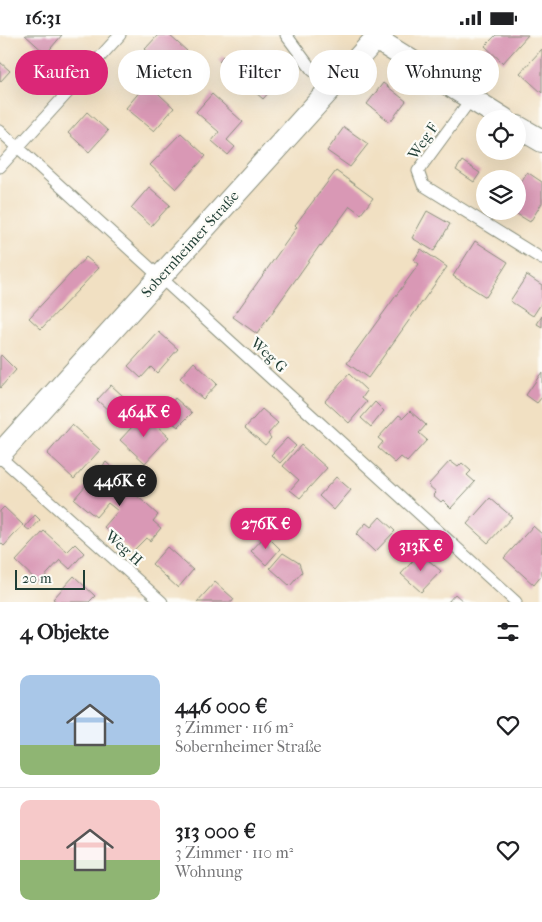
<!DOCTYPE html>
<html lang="de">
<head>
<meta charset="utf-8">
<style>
  :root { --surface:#fff; --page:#f2f2f2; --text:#202124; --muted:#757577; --line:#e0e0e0; --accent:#db2777 }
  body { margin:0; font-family:"IM FELL French Canon",serif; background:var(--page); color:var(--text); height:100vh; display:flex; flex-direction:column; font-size:19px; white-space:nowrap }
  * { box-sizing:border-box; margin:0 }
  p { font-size:16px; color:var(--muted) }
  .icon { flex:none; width:28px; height:28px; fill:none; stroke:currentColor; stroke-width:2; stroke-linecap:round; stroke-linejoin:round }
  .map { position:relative; height:567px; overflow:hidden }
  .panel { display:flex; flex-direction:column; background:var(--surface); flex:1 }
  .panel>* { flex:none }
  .guide { position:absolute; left:15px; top:15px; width:512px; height:45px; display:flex; gap:10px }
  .tools { position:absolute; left:476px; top:75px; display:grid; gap:10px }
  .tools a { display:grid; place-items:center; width:50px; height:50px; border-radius:50%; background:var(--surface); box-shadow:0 5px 20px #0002; font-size:25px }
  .scale { position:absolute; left:15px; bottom:12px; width:70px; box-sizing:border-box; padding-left:5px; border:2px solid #1f3d34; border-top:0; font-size:14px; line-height:18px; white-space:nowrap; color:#1f3d34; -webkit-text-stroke:4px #fdfcf7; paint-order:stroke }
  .price { position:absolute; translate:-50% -42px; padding:0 11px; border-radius:18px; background:var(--accent); color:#fff; font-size:16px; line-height:32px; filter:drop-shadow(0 1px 2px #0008) }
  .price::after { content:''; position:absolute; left:50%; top:30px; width:15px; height:11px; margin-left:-8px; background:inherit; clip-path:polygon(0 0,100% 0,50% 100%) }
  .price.on { background:#222; color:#fff }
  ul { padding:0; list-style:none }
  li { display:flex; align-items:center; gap:15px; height:125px; padding:0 20px }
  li+li { border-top:1px solid var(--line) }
  li span { display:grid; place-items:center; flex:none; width:140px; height:100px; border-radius:10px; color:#555 }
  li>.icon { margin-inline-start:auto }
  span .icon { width:60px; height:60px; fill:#fffc; stroke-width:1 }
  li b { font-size:21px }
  h2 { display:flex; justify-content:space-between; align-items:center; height:60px; padding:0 20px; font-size:21px }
  .tag { padding:0 18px; border-radius:22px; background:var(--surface); box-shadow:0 5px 20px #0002; font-size:18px; line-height:45px }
  .tag.on { background:var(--accent); color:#fff }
  .status { display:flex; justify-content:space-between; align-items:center; height:35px; padding:0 25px; background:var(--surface); direction:ltr }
  .status svg { height:14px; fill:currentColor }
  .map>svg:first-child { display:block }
  .building { fill:#d998b5 }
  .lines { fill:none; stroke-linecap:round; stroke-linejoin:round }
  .lane-casing { stroke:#888e7b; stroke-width:13 }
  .street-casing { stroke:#888e7b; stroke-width:24 }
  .lane { stroke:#fff; stroke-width:11 }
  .street { stroke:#fff; stroke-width:22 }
  .labels { text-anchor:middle; stroke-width:4.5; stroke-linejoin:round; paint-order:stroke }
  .street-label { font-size:15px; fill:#1f3d34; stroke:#fdfcf7 }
</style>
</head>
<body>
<div class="status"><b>16:31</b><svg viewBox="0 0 49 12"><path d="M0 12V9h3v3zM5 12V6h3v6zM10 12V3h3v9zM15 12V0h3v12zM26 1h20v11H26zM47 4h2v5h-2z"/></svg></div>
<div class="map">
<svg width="542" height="567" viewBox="0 0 542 567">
  <rect width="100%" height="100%" fill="#fdfcf7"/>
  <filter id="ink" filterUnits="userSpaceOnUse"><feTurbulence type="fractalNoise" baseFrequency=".02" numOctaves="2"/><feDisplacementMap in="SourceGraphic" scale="10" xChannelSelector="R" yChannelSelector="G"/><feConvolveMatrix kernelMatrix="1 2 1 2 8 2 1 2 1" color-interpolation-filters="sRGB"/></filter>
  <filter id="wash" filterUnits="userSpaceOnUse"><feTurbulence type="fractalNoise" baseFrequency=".0096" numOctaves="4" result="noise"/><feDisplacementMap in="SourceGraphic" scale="20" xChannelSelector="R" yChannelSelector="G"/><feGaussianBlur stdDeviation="1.12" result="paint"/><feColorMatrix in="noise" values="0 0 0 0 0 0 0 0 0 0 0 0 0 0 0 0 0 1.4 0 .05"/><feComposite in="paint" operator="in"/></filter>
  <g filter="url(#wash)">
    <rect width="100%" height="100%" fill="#f1e0c2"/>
    <g id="blocks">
      <!-- building -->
      <path class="building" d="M 25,0 L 62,0 L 46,19 Z
        M 158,0 L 169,0 L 187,16 L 169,36 L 145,14 Z
        M 496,0 L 528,0 L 503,28 L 485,11 Z
        M 542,14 L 542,58 L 520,38 Z
        M 253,18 L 281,44 L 263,64 L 219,26 L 223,21 L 237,35 Z
        M 0,27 L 10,36 L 0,47 Z
        M 147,48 L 174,73 L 154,96 L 126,73 Z
        M 383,48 L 406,66 L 390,87 L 367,69 Z
        M 212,59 L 243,87 L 227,105 L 235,112 L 228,120 L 212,106 L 219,97 L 196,77 Z
        M 87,77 L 108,96 L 89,117 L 68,98 Z
        M 344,92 L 368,109 L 350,132 L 327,116 Z
        M 181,98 L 206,121 L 176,154 L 150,130 Z
        M 462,126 L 480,138 L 474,147 L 456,135 Z
        M 336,136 L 373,163 L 361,179 L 350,171 L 321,211 L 320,210 L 257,299 L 233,282 L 297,192 L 295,190 Z
        M 527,137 L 542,147 L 542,168 L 530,187 L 512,176 L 518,176 L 518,152 Z
        M 149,152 L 170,170 L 151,191 L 131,173 Z
        M 427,176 L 450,189 L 434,216 L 412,203 Z
        M 475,206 L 508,227 L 486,262 L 453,241 Z
        M 421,214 L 447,232 L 368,343 L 347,328 L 419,229 L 414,225 Z
        M 86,222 L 99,233 L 41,294 L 29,283 Z
        M 527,240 L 542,250 L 542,267 L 533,281 L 510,266 Z
        M 542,281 L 542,292 L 537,289 Z
        M 159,297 L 178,314 L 157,338 L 151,332 L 141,343 L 128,331 Z
        M 1,320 L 16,335 L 0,353 L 0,322 Z
        M 194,327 L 217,349 L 203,364 L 180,343 Z
        M 542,337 L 542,362 L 537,368 L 526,360 Z
        M 349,339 L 367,356 L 362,363 L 367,367 L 349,388 L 325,366 Z
        M 111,350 L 123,361 L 109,376 L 97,365 Z
        M 175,363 L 192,378 L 178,392 L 162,379 Z
        M 375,367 L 384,376 L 371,392 L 361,383 Z
        M 262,374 L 278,388 L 268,399 L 271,403 L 265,410 L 245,393 Z
        M 410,376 L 426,390 L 419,398 L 427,405 L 407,427 L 401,422 L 395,428 L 378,413 L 383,407 L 378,403 L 399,380 L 403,383 Z
        M 144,379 L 169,402 L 145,428 L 120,405 Z
        M 72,390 L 100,415 L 74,444 L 47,419 Z
        M 287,403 L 296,411 L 280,428 L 271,420 Z
        M 301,410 L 327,433 L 300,463 L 290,455 L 299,445 L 283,431 Z
        M 450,426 L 458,432 L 462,428 L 471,436 L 467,440 L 475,447 L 451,473 L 443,465 L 441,467 L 433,460 L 436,457 L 428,450 Z
        M 106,427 L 137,455 L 134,458 L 158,480 L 153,486 L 161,493 L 150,506 L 146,503 L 132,517 L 104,492 L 118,476 L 108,468 L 96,482 L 74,464 Z
        M 336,442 L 351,455 L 334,475 L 319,461 Z
        M 490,463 L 512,482 L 488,508 L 467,489 Z
        M 4,472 L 23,490 L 4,511 L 0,507 L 0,476 Z
        M 35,480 L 40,485 L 30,496 L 25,492 Z
        M 380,482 L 395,496 L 375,517 L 356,499 L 366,488 L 371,492 Z
        M 533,491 L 542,499 L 542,540 L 534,550 L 504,523 Z
        M 44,496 L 67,517 L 75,509 L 84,518 L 70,534 L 60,525 L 39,548 L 16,526 Z
        M 266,500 L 280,514 L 266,530 L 251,516 Z
        M 167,512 L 193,535 L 178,553 L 152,529 Z
        M 283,518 L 299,528 L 302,537 L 290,551 L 270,533 Z
        M 420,518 L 441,536 L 421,557 L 401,539 Z
        M 74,541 L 95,561 L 89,567 L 57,567 L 53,564 Z
        M 215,547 L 234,564 L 232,567 L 197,567 Z
        M 455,559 L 464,567 L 448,567 Z"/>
    </g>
  </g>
  <g filter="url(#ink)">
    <use href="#blocks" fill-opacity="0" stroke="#888e7b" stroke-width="1"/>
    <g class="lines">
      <defs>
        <path id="lane" d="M 286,0 L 312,35 L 333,52
          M 471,64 L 418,136 L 423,150 L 542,224
          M 0,96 L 516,567
          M 0,132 L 120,0
          M 0,422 L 162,567"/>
        <path id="street" d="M 376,4 L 504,84
          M 518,92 L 542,106
          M 0,419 L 379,0"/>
      </defs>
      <!-- lane casing -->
      <use href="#lane" class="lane-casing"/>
      <!-- street casing -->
      <use href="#street" class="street-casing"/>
      <!-- lane -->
      <use href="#lane" class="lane"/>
      <!-- street -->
      <use href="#street" class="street"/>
    </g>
  </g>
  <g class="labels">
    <!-- street labels -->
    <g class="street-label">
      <text transform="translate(423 106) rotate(-55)" y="5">Weg F</text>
      <text transform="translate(190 209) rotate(-48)" y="5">Sobernheimer Straße</text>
      <text transform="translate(269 320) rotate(43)" y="5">Weg G</text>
      <text transform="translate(124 513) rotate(42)" y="5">Weg H</text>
    </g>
  </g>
</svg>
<div class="tools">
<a><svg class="icon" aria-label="locate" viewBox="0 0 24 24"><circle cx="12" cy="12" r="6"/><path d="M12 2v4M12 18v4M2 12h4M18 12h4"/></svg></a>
<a><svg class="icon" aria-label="layers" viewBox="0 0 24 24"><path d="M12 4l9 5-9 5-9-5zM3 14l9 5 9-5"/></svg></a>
</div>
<div class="scale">20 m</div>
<b class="price" style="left:144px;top:403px">464K €</b>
<b class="price on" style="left:120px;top:472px">446K €</b>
<b class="price" style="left:266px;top:515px">276K €</b>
<b class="price" style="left:421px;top:537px">313K €</b>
<div class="guide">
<a class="tag on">Kaufen</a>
<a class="tag">Mieten</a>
<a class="tag">Filter</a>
<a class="tag">Neu</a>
<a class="tag">Wohnung</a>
</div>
</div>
<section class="panel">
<h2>4 Objekte<svg class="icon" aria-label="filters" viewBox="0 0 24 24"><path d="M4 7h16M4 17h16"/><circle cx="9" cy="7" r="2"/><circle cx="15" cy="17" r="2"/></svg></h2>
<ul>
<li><span style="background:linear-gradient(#a9c7e8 70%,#8fb573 0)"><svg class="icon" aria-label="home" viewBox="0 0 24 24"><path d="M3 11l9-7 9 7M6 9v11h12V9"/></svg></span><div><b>446 000 €</b><p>3 Zimmer · 116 m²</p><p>Sobernheimer Straße</p></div><svg class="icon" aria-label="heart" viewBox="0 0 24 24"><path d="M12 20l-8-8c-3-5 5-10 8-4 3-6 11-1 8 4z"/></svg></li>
<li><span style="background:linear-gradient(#f6c9c9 60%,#8fb573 0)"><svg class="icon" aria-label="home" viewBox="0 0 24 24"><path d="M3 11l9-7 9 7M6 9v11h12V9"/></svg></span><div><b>313 000 €</b><p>3 Zimmer · 110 m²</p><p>Wohnung</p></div><svg class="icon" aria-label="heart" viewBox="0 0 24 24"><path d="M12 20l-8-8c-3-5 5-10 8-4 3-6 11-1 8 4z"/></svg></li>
</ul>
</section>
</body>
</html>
